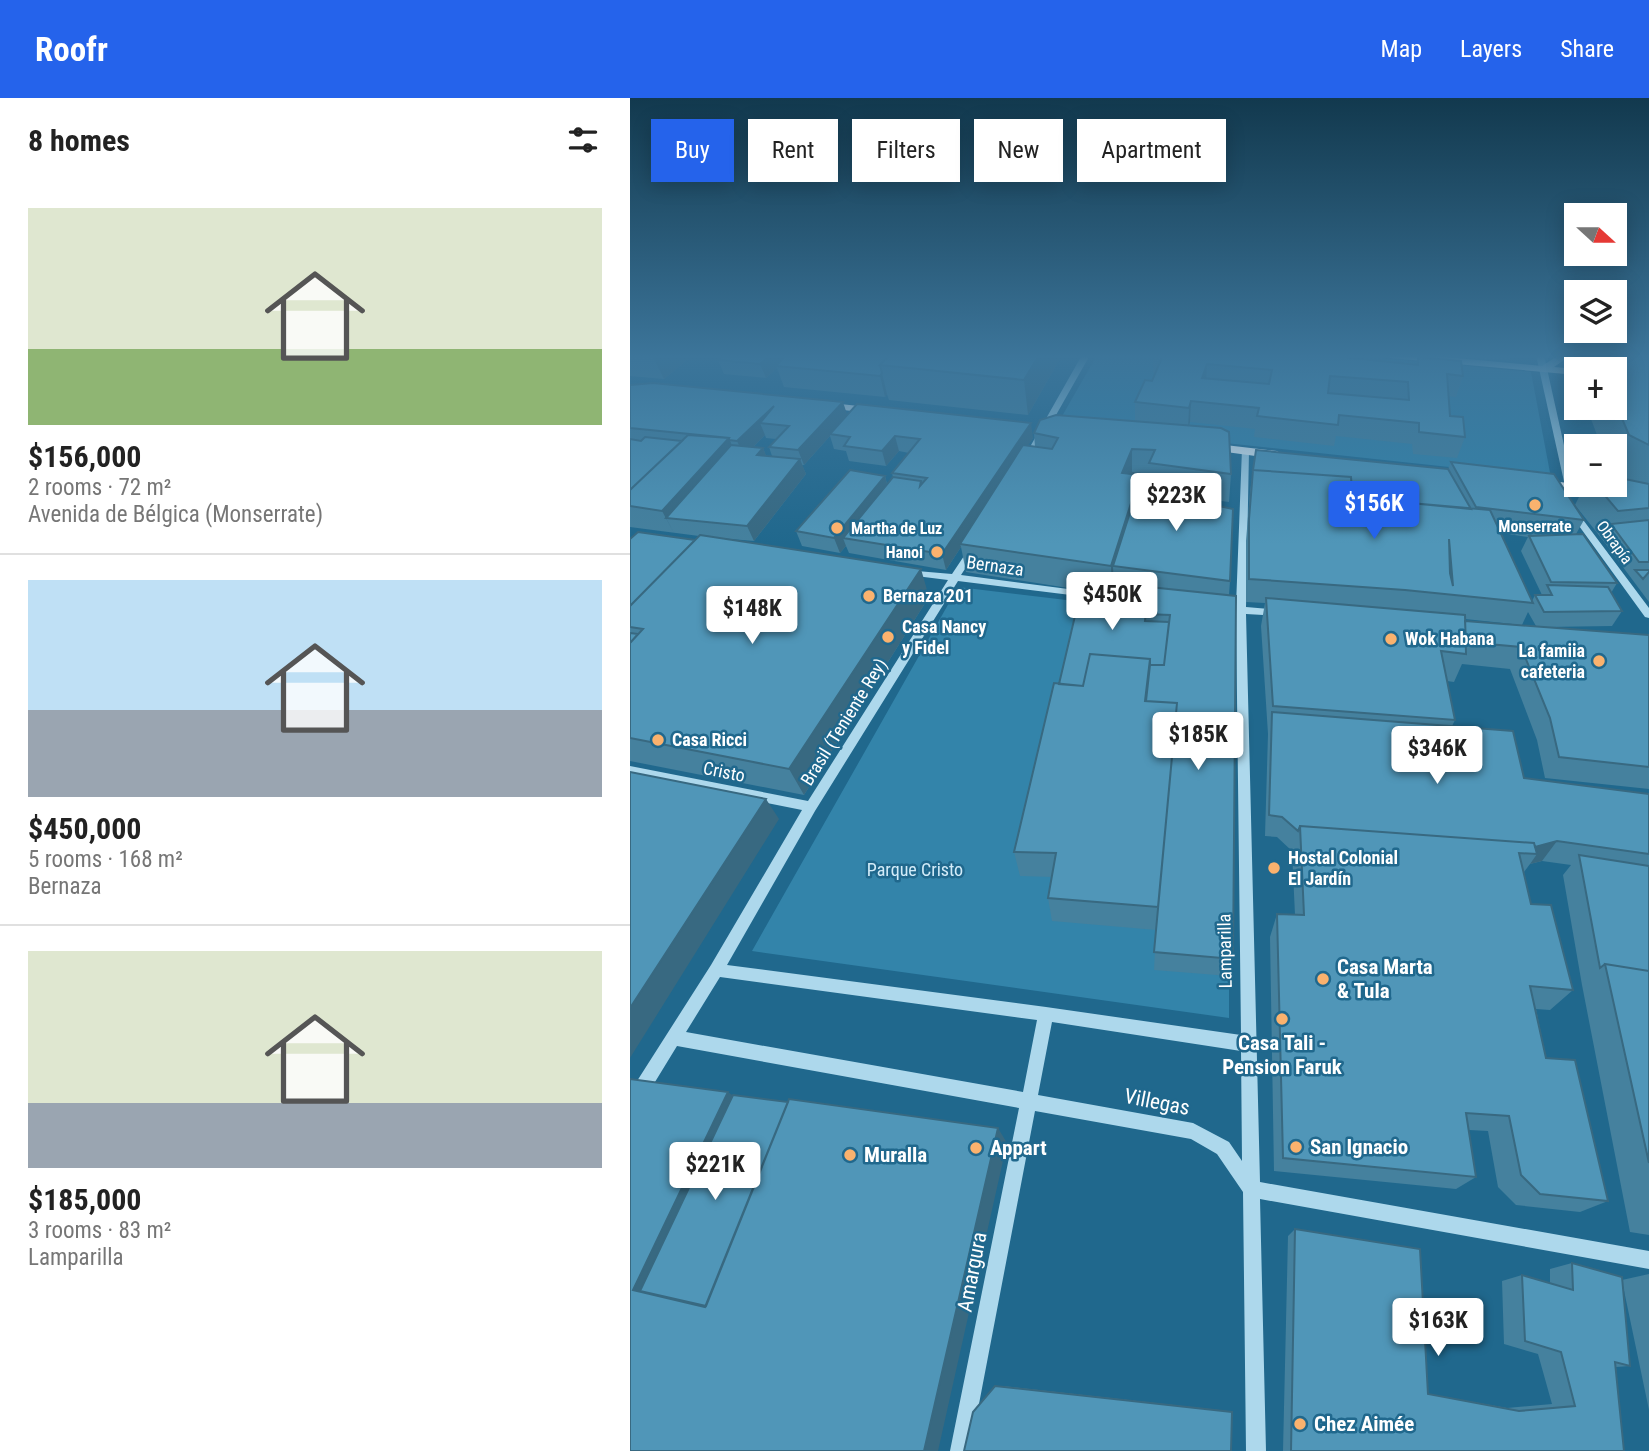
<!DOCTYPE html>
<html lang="en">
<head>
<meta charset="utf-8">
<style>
  :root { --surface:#fff; --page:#f6f6f6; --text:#222; --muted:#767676; --line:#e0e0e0; --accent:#2563eb }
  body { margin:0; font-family:"Roboto Condensed",sans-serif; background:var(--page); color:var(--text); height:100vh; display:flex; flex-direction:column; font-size:26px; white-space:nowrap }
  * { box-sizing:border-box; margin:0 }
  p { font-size:23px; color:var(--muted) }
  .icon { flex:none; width:38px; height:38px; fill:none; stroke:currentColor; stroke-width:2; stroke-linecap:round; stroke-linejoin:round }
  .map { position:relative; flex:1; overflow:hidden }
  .drawer { display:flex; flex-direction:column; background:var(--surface); width:630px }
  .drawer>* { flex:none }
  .top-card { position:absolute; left:21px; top:21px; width:665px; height:63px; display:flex; gap:14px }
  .needle { width:46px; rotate:111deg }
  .controls { position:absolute; left:934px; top:105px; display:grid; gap:14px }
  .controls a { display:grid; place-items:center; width:63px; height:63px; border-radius:0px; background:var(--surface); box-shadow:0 4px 18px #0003; font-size:35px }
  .price { position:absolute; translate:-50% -60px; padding:0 16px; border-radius:7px; background:#fff; color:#222; font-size:23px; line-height:46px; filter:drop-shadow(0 2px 4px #0008) }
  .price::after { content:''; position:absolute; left:50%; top:42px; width:21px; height:16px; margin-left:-10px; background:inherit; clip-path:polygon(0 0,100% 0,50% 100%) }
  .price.active { background:var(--accent); color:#fff }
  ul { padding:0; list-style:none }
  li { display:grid; align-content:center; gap:14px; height:371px; padding:0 28px }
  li+li { border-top:2px solid var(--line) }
  li span { display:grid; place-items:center; height:217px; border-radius:0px; color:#555 }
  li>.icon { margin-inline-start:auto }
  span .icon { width:126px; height:126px; fill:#fffc; stroke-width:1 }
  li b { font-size:30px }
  h2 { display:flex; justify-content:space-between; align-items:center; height:84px; padding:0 28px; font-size:30px }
  .tag { padding:0 24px; border-radius:0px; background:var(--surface); box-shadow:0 4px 18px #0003; font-size:24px; line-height:63px }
  .tag.active { background:var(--accent); color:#fff }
  header { display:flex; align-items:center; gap:42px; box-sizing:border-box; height:98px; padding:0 35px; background:var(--accent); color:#fff }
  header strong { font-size:33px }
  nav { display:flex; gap:38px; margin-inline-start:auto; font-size:24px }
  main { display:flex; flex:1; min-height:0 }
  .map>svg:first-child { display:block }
  .green { fill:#3384aa }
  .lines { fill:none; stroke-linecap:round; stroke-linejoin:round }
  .minor { fill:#add8ec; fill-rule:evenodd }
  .major { fill:#f3faff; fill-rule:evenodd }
  .wall { fill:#45819e; fill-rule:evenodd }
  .shaded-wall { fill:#386981 }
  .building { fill:#5096b8; stroke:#386981; stroke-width:2; fill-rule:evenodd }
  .poi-dot { fill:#fab26e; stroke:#20688d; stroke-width:2.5 }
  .labels { text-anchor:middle; stroke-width:5; stroke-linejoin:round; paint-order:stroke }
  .far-poi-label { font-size:16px; font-weight:bold; fill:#fff; stroke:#20688d }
  .far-street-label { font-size:16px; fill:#fff; stroke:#20688d }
  .street-label { font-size:18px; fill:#fff; stroke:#20688d }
  .poi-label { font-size:18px; font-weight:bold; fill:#fff; stroke:#20688d; text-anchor:start }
  .park-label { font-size:18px; fill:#d3ecf9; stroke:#20688d }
  .near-poi-label { font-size:21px; font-weight:bold; fill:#fff; stroke:#20688d; text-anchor:start }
  .near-street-label { font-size:21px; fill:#fff; stroke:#20688d }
</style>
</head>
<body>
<header>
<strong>Roofr</strong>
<nav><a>Map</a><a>Layers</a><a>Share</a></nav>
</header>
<main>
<section class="drawer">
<h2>8 homes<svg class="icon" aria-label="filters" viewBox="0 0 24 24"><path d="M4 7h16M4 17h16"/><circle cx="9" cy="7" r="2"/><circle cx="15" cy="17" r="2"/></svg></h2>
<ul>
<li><span style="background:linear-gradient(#dfe7d0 65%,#8fb573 0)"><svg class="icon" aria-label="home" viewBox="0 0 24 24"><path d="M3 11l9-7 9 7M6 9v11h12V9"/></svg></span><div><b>$156,000</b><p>2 rooms · 72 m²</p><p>Avenida de Bélgica (Monserrate)</p></div></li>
<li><span style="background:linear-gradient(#bfe0f5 60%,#9aa5b1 0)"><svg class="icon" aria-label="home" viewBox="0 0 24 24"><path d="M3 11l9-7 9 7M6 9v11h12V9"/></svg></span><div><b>$450,000</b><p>5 rooms · 168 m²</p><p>Bernaza</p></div></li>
<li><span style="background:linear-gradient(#dfe7d0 70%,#9aa5b1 0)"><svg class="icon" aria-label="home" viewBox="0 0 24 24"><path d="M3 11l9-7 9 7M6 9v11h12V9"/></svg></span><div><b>$185,000</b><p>3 rooms · 83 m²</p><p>Lamparilla</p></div></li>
</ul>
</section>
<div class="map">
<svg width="1019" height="1353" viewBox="0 0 1019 1353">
  <rect width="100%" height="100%" fill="#20688d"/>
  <!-- green -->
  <path class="green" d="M 467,257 L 715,257 L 901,274 L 921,380 L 427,327 Z
    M 328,489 L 453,504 L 430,779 L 527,832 L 599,878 L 599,920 L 122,853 Z"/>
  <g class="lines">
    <!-- minor -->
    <path class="minor" d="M 452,257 L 460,257 L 400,363 L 393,365 L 392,363 Z
      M 906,257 L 914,257 L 943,388 L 939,403 L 1019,510 L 1019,520 L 1015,519 L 931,403 L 935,388 Z
      M 612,351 L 619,353 L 616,509 L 649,512 L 654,515 L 649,518 L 616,516 L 630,1084 L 1019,1153 L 1019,1171 L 630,1101 L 636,1353 L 616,1353 L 613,1094 L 587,1056 L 561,1041 L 405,1013 L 340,1353 L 320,1353 L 389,1010 L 47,948 L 6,1015 L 0,1017 L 0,994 L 81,867 L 172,712 L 0,678 L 0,668 L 178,703 L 318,482 L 278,477 L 275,476 L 275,472 L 322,476 L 340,449 L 343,448 L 348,451 L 331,477 L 469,495 L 469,499 L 465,500 L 328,483 L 185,713 L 97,867 L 416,909 L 611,937 L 606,515 L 591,513 L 586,510 L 591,507 L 606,508 ZM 90,879 L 407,922 L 393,994 L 56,934 ZM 422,924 L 611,953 L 612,1063 L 599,1044 L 563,1025 L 408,997 Z"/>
    <!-- major -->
    <path class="major" d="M 755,257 L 794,257 L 912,268 L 929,257 L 941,257 L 924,269 L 949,271 L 947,277 L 760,260 Z
      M 192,304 L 247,310 L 253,313 L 247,316 L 188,309 L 186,307 Z
      M 578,345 L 647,353 L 653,357 L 647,361 L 574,351 L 574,347 Z
      M 908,381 L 1019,396 L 1019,404 L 904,388 L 902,385 Z"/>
  </g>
  <!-- wall -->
  <path class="wall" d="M 0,257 L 63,257 L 34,281 L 0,278 Z
    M 93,257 L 432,257 L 398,317 L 259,302 L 257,296 L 255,299 L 154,289 L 147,270 L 136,280 L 94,276 L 88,262 Z
    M 523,257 L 712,257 L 711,259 L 786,266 L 788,259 L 833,278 L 826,299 L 818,298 L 820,318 L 835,339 L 827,360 L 783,356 L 782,346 L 706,338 L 704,348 L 624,339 L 625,331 L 560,324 L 559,327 L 601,376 L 599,404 L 546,397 L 546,399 L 600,483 L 599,497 L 603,861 L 599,878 L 524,872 L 526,832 L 422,823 L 418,800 L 422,779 L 390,778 L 384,754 L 429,586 L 451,492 L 336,474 L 331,449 L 316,472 L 219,455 L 216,448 L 210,455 L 172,448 L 166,433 L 255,378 L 257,386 L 263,379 L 262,375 L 279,355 L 269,353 L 256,368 L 219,363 L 216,353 L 204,351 L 200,338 L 174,367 L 172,367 L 176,376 L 124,443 L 89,440 L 299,499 L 174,697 L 0,663 L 0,440 L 65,442 L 69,438 L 0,429 L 0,287 L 217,317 L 403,340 L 398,347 L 405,349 L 404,335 L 505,323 L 505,304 L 522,283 L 525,275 L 523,275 ZM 135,337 L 136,340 L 146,341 L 139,349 L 142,358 L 136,358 L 133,350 L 123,349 ZM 484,490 L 518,495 L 518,496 L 484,492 Z
    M 804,257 L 891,257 L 879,263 Z
    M 959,257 L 1019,257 L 1019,504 L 972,441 L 945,407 L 955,387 L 985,387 L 996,381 L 985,376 L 985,348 L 971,348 L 957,310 L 985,310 L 985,271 L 952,271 Z
    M 626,352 L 818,371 L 821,364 L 954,422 L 946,436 L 987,485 L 981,495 L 992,513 L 982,528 L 915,529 L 1019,537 L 1019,691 L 915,680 L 907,642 L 880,571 L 832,566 L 824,584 L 817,583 L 825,622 L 822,628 L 894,680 L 1019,696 L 1019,1137 L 1000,1134 L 952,887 L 933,777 L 941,767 L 912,763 L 900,766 L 894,774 L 901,806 L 943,892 L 920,912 L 906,911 L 916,960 L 978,1103 L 950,1114 L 886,1107 L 868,1089 L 858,1033 L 839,1032 L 846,1079 L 826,1091 L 644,1073 L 640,839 L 647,816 L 665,817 L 662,753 L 647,739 L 635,738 L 638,636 L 631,528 L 635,505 L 616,504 L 616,443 L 620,394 ZM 871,435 L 898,439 L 891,453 L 912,497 L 905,497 L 902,503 ZM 898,514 L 906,528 L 835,523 L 835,521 L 892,527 Z
    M 665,1131 L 798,1296 L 877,1310 L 922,1306 L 908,1256 L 874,1246 L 872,1183 L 892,1177 L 920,1186 L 920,1171 L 942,1165 L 992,1182 L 1019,1176 L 1019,1312 L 992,1183 L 1000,1268 L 986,1269 L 994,1353 L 653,1353 L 658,1138 Z
    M 365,1288 L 373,1288 L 597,1313 L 602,1314 Z"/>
  <!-- shaded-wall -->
  <path class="shaded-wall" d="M 22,257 L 63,257 L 34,281 Z
    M 140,257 L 160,257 L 146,268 L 147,270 L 136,280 L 130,266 Z
    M 409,257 L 432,257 L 398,317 L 394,282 Z
    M 881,257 L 891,257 L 879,263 Z
    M 577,266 L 576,287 L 572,280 Z
    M 252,275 L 257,296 L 255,299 L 250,278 Z
    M 561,303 L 560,324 L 558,331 L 559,310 Z
    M 213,304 L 218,319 L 200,336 L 200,338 L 174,367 L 168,352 Z
    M 144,308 L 130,325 L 135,337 L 114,358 L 107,343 Z
    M 401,325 L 403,340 L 333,446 L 330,446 L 331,449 L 316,472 L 312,456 Z
    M 265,338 L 269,353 L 256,368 L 252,353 Z
    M 99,340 L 108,362 L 36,420 L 44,435 L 32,413 Z
    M 133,350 L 139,365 L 127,357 Z
    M 502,351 L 502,378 L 492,375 Z
    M 170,361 L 176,376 L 124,443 L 117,428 Z
    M 510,377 L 510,405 L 483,468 L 484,490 L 482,497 L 481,468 Z
    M 255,378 L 259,394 L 213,440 L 216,448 L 210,455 L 204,440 Z
    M 291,471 L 299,499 L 174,697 L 159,671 Z
    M 136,701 L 149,721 L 0,960 L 0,910 Z
    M 927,743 L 912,763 L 900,766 L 907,756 L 900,750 Z
    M 98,994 L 121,1010 L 35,1198 L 3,1192 Z
    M 368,1030 L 377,1045 L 308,1353 L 294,1353 Z"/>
  <!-- building -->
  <path class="building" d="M 93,257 L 140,257 L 130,266 L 88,262 Z
    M 156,257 L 259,257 L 250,267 L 252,275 L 250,278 L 146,268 Z
    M 259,257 L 409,257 L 394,282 L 250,267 Z
    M 533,257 L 712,257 L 711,259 L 788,267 L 788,259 L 831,263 L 833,278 L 817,276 L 820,318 L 833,319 L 835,339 L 789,334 L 789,325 L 709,317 L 708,327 L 627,318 L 629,310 L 561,303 L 559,310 L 505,304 L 515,282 L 522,283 ZM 577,266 L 642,272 L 639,286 L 572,280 ZM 700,278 L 778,284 L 779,302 L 698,295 Z
    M 965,257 L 1019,257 L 1019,347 L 999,337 L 985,304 L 985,271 L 971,271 Z
    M 23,285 L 213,304 L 168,352 L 139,349 L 159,328 L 130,325 L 144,308 L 107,343 L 99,342 L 99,340 L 0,330 L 0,287 Z
    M 227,306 L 401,325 L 312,456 L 213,440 L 263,379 L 291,383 L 290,388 L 297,380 L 262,375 L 290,341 L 265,338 L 252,353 L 214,348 L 220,339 L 200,336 Z
    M 426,317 L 591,330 L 599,334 L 601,376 L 519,365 L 525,352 L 502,351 L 492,375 L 510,377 L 481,468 L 330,446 L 393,347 L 422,351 L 428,340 L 404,335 L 410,322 Z
    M 58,337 L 99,340 L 32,413 L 0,408 L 0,392 Z
    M 15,339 L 52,343 L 0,392 L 0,341 L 11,343 Z
    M 101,347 L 133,350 L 127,357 L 170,361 L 117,428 L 36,420 Z
    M 626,352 L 818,371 L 841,411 L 770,404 L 768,410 L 723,407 L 721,379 L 623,372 Z
    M 821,364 L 924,376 L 954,422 L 846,409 Z
    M 220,372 L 255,378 L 204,440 L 166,433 Z
    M 623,372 L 721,379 L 723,407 L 770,410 L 770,404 L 860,412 L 903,505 L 775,492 L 619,481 L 619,421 ZM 819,441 L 823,488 L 820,475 Z
    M 495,374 L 544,380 L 546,399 L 603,411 L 600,483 L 483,468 L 510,383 L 510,377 L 494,375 Z
    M 985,379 L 1019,386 L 1019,410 L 988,413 L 966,387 L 985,387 Z
    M 1019,422 L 1019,464 L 1009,464 L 981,426 Z
    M 8,434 L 65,442 L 0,508 L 0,441 Z
    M 953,436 L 987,485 L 921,484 L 899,438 Z
    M 70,437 L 291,471 L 159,671 L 0,640 L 0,545 L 13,531 L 0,529 L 0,508 Z
    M 1005,472 L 1019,472 L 1019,474 L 1013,481 Z
    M 917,487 L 978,489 L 992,513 L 914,514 L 905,497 L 922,497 Z
    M 452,488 L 518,496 L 515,523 L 539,524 L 534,567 L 520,567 L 520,561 L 460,556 L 453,588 L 429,586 Z
    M 519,489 L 606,498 L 603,861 L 524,854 L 547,605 L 516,603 L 520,567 L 534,567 L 540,517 L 515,516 Z
    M 636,500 L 835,517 L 836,556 L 811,553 L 825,622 L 643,608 Z
    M 835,523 L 1019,537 L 1019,669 L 929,659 L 920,620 L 891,549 L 836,544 Z
    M 0,535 L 8,536 L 0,545 Z
    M 460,556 L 520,561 L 515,603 L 547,605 L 528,809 L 418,800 L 426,755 L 384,754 L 424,585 L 453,588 Z
    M 642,614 L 883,633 L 894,680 L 1019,696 L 1019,756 L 927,743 L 905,749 L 904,745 L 670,728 L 668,733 L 652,719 L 639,717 Z
    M 0,674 L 136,701 L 0,910 Z
    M 670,728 L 904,745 L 907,756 L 889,755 L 901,806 L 921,807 L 943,892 L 900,888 L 916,960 L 945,962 L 978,1103 L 910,1096 L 891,1077 L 879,1018 L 836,1015 L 846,1079 L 653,1060 L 647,816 L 674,817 Z
    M 949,757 L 1019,768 L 1019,873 L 975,866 L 970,870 Z
    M 975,866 L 1019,873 L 1019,1065 Z
    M 0,981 L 98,994 L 3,1192 L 75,1209 L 159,1001 L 368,1030 L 294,1353 L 0,1353 Z
    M 103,997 L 158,1004 L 76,1208 L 10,1193 Z
    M 665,1131 L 790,1151 L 798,1296 L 889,1313 L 945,1308 L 931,1254 L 895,1243 L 892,1177 L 943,1192 L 942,1165 L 992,1179 L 1000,1268 L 985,1264 L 994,1353 L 661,1353 Z
    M 365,1288 L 602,1314 L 601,1353 L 334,1353 L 343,1314 Z"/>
  <!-- sky -->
  <linearGradient id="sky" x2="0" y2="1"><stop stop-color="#12394e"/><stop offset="0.58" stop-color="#3c759a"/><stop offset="1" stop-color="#3c759a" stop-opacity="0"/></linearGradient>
  <rect width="1019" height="446" fill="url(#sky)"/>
  <!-- markers -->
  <g class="poi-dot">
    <circle cx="905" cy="407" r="7"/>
    <circle cx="207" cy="430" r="7"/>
    <circle cx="307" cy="454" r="7"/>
    <circle cx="239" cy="498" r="7"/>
    <circle cx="258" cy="539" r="7"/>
    <circle cx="761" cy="541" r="7"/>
    <circle cx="969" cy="563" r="7"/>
    <circle cx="28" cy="642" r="7"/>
    <circle cx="644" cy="770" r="7"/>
    <circle cx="693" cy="881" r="7"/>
    <circle cx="652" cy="921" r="7"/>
    <circle cx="666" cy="1049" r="7"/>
    <circle cx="346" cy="1050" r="7"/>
    <circle cx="220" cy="1057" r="7"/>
    <circle cx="670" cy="1326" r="7"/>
  </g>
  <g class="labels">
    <!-- far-poi labels -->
    <g class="far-poi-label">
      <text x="905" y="434">Monserrate</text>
      <text x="221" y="436" text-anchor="start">Martha de Luz</text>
      <text x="293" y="460" text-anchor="end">Hanoi</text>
    </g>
    <!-- far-street labels -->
    <g class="far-street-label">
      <text transform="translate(985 444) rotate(54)" y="6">Obrapía</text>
    </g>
    <!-- street labels -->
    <g class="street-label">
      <text transform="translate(365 468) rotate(8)" y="6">Bernaza</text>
      <text transform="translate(214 624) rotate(-58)" y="6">Brasil (Teniente Rey)</text>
      <text transform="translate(94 674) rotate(11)" y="6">Cristo</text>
      <text transform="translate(595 853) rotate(-91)" y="6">Lamparilla</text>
    </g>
    <!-- poi labels -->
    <g class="poi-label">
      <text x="253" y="504">Bernaza 201</text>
      <text x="272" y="535">Casa Nancy<tspan x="272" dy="21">y Fidel</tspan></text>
      <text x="775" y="547">Wok Habana</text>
      <text x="955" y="559" text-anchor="end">La famiia<tspan x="955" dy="21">cafeteria</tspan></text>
      <text x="42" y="648">Casa Ricci</text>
      <text x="658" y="766">Hostal Colonial<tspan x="658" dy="21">El Jardín</tspan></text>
    </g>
    <!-- park labels -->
    <g class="park-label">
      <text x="285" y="778">Parque Cristo</text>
    </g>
    <!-- near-poi labels -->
    <g class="near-poi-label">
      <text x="707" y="876">Casa Marta<tspan x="707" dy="24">&amp; Tula</tspan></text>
      <text x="652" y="952" text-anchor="middle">Casa Tali -<tspan x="652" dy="24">Pension Faruk</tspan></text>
      <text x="680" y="1056">San Ignacio</text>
      <text x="360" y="1057">Appart</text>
      <text x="234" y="1064">Muralla</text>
      <text x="684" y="1333">Chez Aimée</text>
    </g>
    <!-- near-street labels -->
    <g class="near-street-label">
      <text transform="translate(527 1004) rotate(11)" y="7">Villegas</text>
      <text transform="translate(342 1174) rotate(-79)" y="7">Amargura</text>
    </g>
  </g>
</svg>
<div class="controls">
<a><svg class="needle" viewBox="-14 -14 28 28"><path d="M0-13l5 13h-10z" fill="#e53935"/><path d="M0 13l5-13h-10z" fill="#767676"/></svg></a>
<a><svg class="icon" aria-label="layers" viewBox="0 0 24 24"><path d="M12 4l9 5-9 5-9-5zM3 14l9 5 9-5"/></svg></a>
<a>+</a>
<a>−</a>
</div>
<b class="price" style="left:546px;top:435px">$223K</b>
<b class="price active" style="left:744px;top:443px">$156K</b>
<b class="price" style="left:482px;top:534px">$450K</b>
<b class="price" style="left:122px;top:548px">$148K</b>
<b class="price" style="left:568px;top:674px">$185K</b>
<b class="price" style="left:807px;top:688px">$346K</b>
<b class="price" style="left:85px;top:1104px">$221K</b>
<b class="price" style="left:808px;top:1260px">$163K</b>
<div class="top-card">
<a class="tag active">Buy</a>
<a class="tag">Rent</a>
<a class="tag">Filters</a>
<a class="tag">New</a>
<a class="tag">Apartment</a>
</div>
</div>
</main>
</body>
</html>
